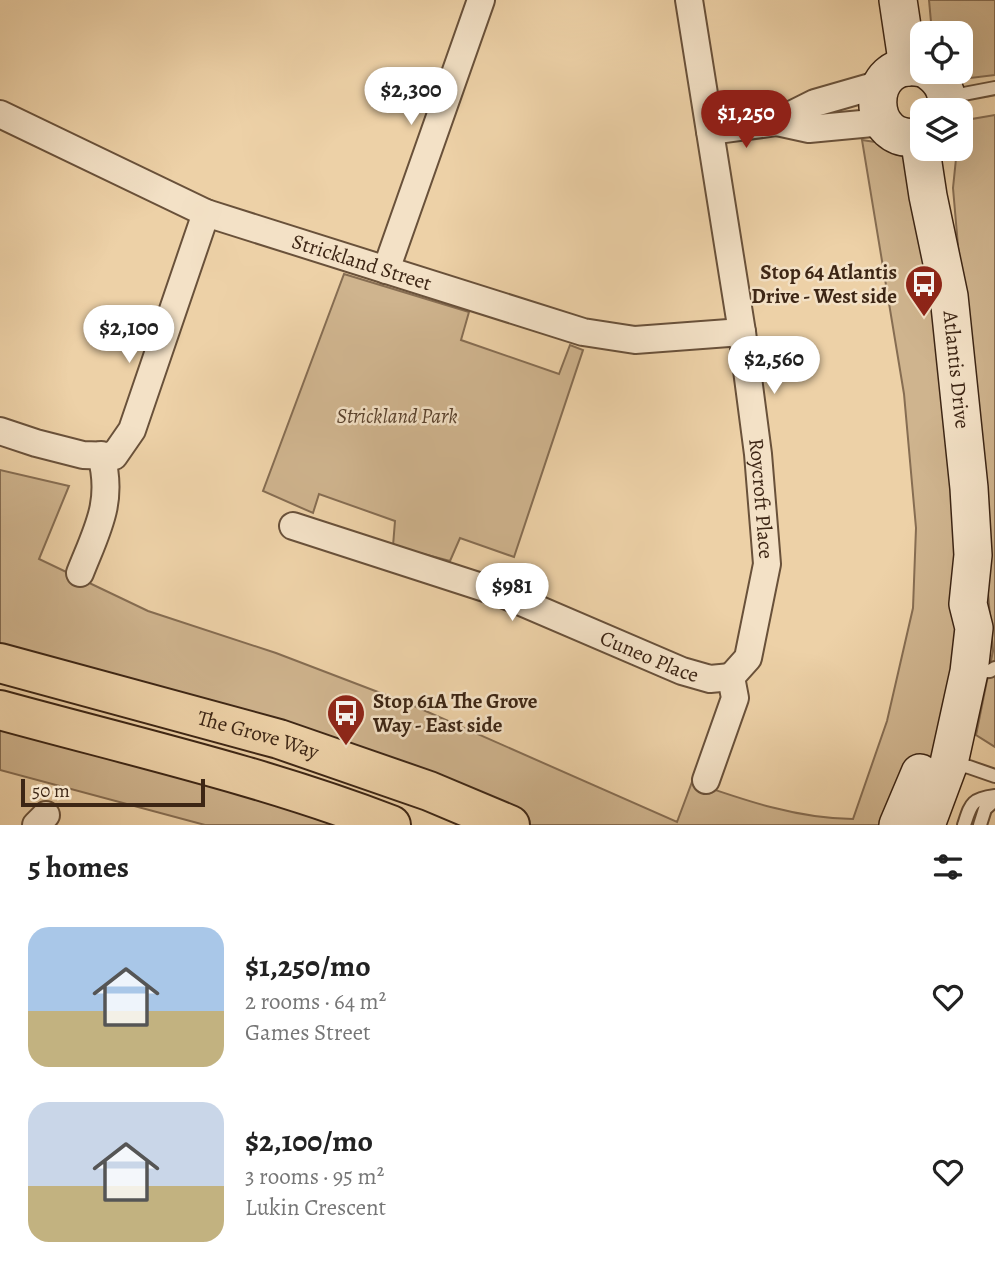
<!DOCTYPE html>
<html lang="en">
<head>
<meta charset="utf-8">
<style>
  :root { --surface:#fff; --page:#f2f2f2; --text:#222; --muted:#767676; --accent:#8f2418 }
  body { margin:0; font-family:Alegreya,serif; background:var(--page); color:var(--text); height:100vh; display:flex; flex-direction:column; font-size:26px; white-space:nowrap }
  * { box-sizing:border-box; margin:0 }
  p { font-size:23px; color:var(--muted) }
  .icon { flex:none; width:38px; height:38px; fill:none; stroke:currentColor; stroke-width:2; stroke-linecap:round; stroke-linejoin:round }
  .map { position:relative; height:825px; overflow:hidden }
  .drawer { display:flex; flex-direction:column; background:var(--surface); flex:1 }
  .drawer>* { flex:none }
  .controls { position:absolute; left:910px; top:21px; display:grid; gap:14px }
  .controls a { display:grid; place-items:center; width:63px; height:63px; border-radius:14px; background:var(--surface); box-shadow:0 7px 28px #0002; font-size:35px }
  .scale { position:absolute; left:21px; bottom:18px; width:184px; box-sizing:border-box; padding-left:7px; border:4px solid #3d2615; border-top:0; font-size:19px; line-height:24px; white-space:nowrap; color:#3d2615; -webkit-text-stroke:5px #f3e1c6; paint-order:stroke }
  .price { position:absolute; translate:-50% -60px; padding:0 16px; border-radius:24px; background:#fff; color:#222; font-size:23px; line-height:46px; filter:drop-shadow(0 2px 4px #0008) }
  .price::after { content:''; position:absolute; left:50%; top:42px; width:21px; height:16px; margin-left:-10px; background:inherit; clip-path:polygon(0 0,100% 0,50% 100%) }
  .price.active { background:var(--accent); color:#fff }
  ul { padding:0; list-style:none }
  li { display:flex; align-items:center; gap:21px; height:175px; padding:0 28px }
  li span { display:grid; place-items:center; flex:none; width:196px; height:140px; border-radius:21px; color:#555 }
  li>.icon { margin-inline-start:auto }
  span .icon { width:84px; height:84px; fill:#fffc; stroke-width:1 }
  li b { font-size:30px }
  h2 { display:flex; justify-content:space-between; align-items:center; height:84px; padding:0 28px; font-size:30px }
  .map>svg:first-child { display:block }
  .green { fill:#cfb48e; stroke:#866d52; stroke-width:2 }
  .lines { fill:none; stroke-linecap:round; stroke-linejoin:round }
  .lane-casing { stroke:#69513a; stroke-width:16 }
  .street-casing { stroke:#69513a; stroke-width:30 }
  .secondary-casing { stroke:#3d2615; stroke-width:40 }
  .primary-casing { stroke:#3d2615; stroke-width:42 }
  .lane { stroke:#f3e1c6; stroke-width:12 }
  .street { stroke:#f3e1c6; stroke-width:26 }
  .secondary { stroke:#f3e1c6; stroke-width:37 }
  .primary { stroke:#edd1a7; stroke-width:38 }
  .labels { text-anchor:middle; stroke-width:5; stroke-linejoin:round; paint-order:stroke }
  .street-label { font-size:21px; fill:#3d2615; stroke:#f3e1c6 }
  .poi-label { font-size:21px; font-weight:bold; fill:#3d2615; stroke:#f3e1c6; text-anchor:end }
  .park-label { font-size:21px; font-style:italic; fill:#5a422d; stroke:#f3e1c6 }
</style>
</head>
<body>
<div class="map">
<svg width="995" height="825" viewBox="0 0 995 825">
  <rect width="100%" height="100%" fill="#edd1a7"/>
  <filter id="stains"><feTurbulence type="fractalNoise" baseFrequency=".00286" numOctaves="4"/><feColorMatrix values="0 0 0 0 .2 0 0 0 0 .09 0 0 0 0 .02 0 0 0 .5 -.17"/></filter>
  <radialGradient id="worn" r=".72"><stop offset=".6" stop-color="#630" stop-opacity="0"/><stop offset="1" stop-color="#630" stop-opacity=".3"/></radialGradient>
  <!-- green -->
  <path class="green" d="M 929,0 L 995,0 L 995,75 L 962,79 L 956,72 L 961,72 L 961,33 L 932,33 Z
    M 995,115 L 995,747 L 976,735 L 993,651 L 953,188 L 957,149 L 961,149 L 961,138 L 972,119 Z
    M 919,137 L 966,628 L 913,825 L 508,825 L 0,662 L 0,470 L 69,486 L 39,559 L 148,611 L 276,653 L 412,705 L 677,822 L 692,782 C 744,800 798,819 853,819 L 887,721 L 913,608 L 916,528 L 904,394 L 862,140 L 888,144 Z
    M 344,274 L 469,312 L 461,340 L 559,374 L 570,345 L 583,350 L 514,557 L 460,538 L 450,561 L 393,546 L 395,521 L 319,494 L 313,513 L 263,491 Z
    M 0,710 L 386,825 L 205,825 L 0,770 Z"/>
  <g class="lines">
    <defs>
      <path id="lane" d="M 948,97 L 995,88
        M 972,672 L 990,671 L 995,668
        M 953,764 L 969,767 L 995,776
        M 964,825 C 971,804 971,799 995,796
        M 980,825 L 985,809 L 995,800"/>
      <g id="street">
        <path id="s1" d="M 689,0 L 742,332 L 758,454 L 767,564 L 748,658 L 731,677 L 735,698 L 706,780"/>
        <path id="s2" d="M 0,114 L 206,213 L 583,332 L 635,340 L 742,332"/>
        <path d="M 777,122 L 809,129 L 883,122"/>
        <path d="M 710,131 L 777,122 L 815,103 L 881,84"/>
        <path d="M 386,270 L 481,0"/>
        <path d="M 0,431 L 36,443 L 83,455 L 114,456 L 132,430 L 206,213"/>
        <path id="s3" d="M 293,526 L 500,593 L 682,671 L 710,679 L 731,677"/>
        <path d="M 80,573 C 97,530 114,502 101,455"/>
        <path d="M 36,825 L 46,815"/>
      </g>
      <g id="secondary">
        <path d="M 898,0 L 908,67"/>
        <path d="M 922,68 C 862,55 864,150 922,136"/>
        <path d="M 930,72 C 944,82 948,94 947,110"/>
        <path id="s4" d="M 919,137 L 928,196 L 949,296 L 969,488 L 973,555 L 968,604 L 974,628 L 969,672 L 949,763 L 926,825"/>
        <path d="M 898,825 L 920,773"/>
      </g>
      <g id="primary">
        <path id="s5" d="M 0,663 L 279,739 L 429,791 L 510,825"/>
        <path d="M 0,710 C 131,746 264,776 391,825"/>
      </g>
    </defs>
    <!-- lane casing -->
    <use href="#lane" class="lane-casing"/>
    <!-- street casing -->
    <use href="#street" class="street-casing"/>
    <!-- secondary casing -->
    <use href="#secondary" class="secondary-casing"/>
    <!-- primary casing -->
    <use href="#primary" class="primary-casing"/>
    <!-- lane -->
    <use href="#lane" class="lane"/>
    <!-- street -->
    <use href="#street" class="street"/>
    <!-- secondary -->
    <use href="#secondary" class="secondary"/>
    <!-- primary -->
    <use href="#primary" class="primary"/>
  </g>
  <!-- icons -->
  <defs>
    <symbol id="bus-pin" viewBox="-11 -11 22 30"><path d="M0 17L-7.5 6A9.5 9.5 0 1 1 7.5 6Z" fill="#8f2418" stroke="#f3e1c6"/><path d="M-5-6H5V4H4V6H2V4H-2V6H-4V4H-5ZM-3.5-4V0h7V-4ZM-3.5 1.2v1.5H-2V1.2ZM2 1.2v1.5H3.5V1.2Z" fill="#fff"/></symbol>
  </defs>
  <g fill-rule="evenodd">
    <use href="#bus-pin" x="902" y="262" width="44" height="60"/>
    <use href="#bus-pin" x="324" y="691" width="44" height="60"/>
  </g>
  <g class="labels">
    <!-- street labels -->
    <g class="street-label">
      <text dy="7" stroke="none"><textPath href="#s2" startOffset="392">Strickland Street</textPath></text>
      <text dy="7" stroke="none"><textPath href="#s4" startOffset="236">Atlantis Drive</textPath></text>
      <text dy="7" stroke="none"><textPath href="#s1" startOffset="504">Roycroft Place</textPath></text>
      <text dy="7" stroke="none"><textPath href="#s3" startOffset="380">Cuneo Place</textPath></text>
      <text dy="7" stroke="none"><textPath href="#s5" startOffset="268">The Grove Way</textPath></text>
    </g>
    <!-- poi labels -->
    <g class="poi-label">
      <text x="897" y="279">Stop 64 Atlantis<tspan x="897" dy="24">Drive - West side</tspan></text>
      <text x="373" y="708" text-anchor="start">Stop 61A The Grove<tspan x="373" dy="24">Way - East side</tspan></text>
    </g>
    <!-- park labels -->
    <g class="park-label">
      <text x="397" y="423">Strickland Park</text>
    </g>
  </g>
  <rect width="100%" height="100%" filter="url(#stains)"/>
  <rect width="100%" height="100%" fill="url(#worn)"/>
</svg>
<div class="controls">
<a><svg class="icon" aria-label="locate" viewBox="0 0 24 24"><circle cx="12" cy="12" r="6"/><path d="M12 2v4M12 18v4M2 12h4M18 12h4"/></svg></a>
<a><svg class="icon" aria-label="layers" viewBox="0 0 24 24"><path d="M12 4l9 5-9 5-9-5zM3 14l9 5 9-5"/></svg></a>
</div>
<div class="scale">50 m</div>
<b class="price" style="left:411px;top:127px">$2,300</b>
<b class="price active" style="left:746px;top:150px">$1,250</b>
<b class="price" style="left:129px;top:365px">$2,100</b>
<b class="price" style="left:774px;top:396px">$2,560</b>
<b class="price" style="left:512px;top:623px">$981</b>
</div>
<section class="drawer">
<h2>5 homes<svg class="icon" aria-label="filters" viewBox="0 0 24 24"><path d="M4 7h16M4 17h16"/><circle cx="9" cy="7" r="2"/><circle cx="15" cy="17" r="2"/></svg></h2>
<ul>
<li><span style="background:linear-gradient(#a9c7e8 60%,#c2b280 0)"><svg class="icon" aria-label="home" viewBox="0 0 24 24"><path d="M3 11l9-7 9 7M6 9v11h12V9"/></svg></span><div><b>$1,250/mo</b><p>2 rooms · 64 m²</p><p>Games Street</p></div><svg class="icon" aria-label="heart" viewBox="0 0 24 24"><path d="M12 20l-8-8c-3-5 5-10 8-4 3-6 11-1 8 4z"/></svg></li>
<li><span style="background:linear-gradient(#c9d6e8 60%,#c2b280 0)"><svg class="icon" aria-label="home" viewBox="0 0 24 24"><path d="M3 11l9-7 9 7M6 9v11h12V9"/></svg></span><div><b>$2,100/mo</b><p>3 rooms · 95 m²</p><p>Lukin Crescent</p></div><svg class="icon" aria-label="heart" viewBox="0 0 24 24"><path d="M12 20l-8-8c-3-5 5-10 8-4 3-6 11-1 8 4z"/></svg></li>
</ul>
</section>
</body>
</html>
